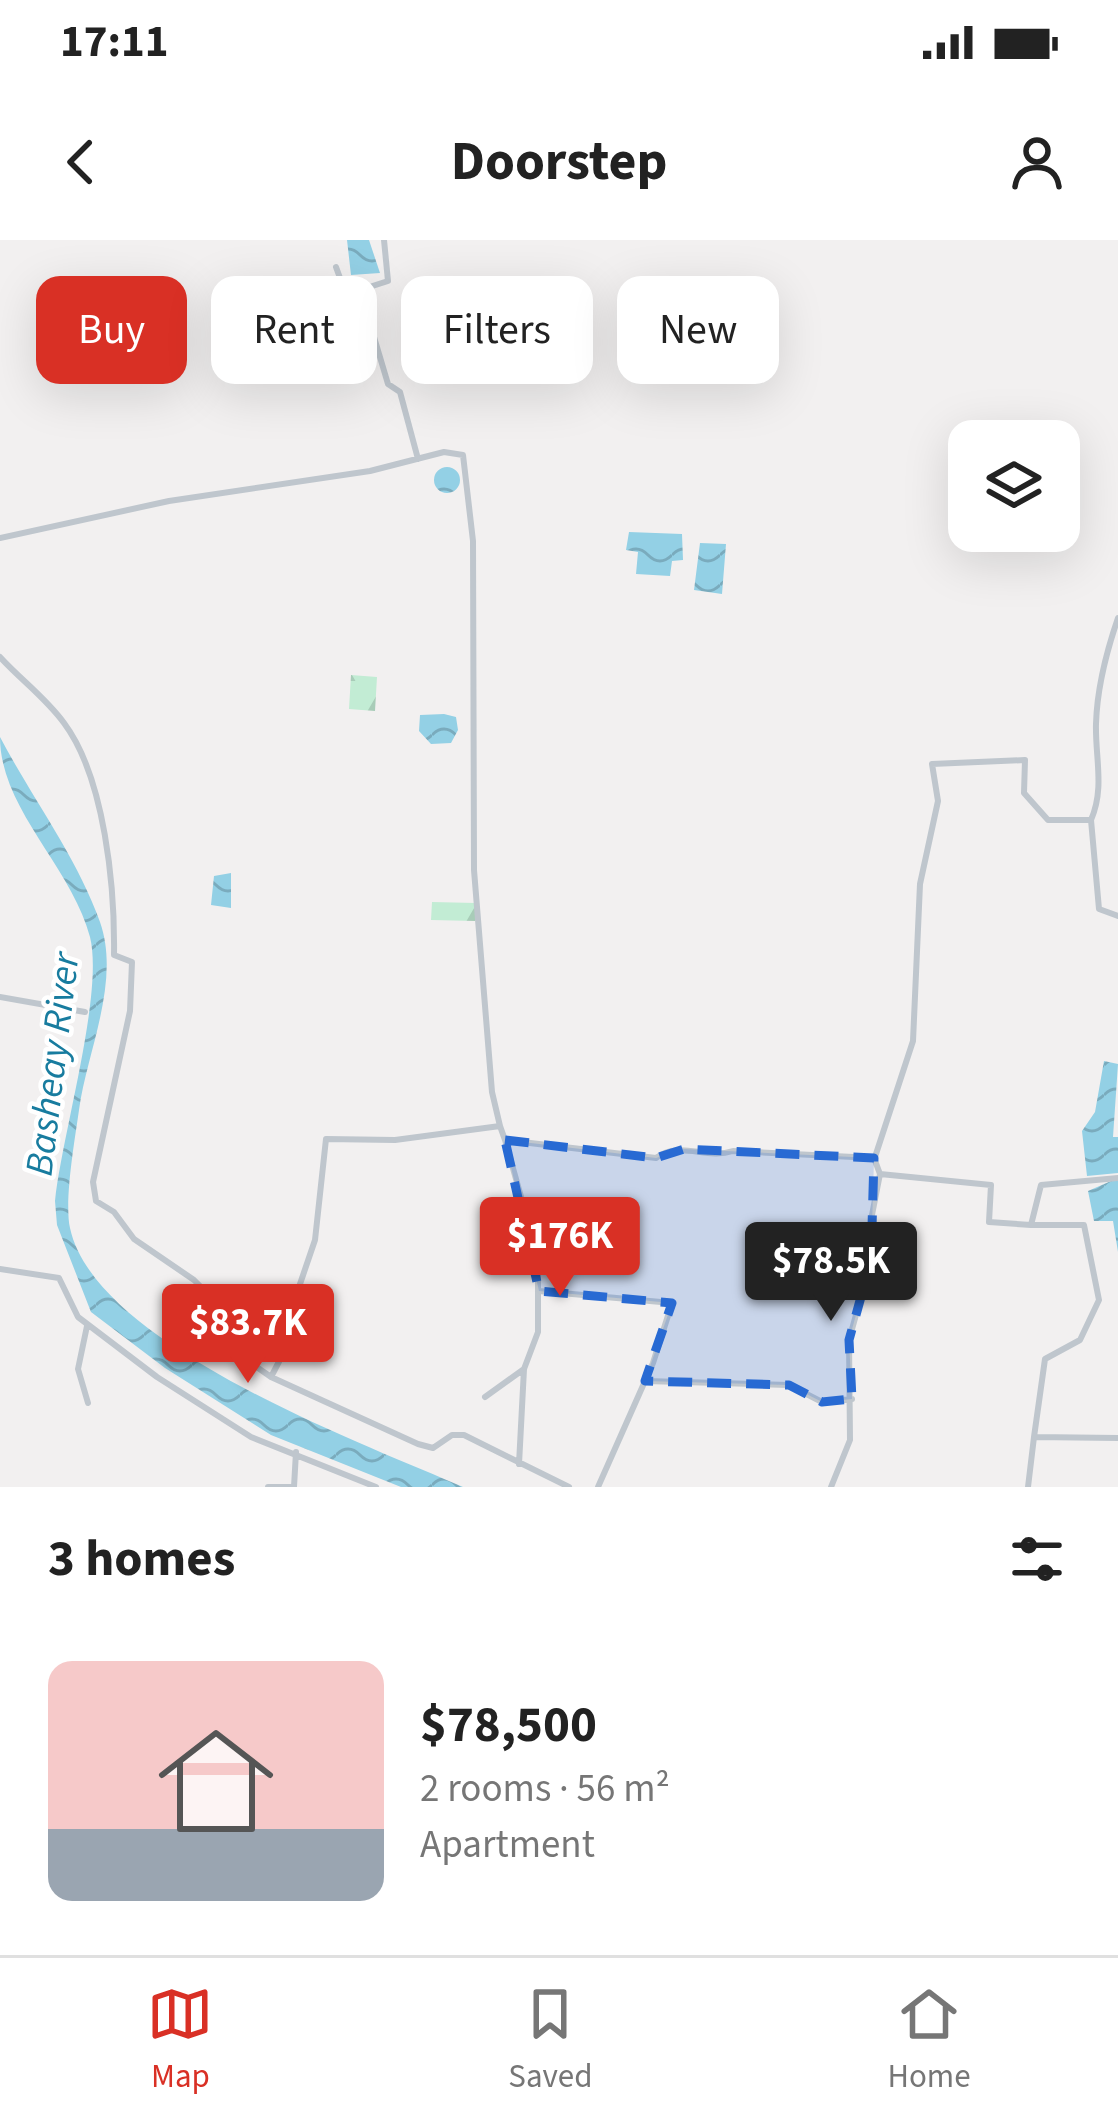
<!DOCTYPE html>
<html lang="en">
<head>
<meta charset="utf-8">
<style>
  :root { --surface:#fff; --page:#f2f2f2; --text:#222; --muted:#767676; --line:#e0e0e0; --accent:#d93025 }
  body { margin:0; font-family:"Source Sans 3",sans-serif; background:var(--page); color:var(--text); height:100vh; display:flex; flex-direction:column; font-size:45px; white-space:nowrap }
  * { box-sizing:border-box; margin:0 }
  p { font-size:39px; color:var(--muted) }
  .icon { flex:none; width:66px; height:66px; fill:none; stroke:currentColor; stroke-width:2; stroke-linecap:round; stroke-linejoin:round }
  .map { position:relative; height:1247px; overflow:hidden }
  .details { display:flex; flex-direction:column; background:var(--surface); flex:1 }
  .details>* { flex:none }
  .banner { position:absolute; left:36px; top:36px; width:1047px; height:108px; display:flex; gap:24px }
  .fabs { position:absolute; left:948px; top:180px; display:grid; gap:24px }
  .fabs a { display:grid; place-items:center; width:132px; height:132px; border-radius:24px; background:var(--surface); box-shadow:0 12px 48px #0002; font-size:60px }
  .price { position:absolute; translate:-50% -102px; padding:0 27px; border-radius:12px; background:var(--accent); color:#fff; font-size:39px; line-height:78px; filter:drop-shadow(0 3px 6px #0008) }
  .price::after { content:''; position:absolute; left:50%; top:72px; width:36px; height:27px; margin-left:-18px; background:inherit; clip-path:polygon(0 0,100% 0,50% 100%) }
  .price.current { background:#222; color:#fff }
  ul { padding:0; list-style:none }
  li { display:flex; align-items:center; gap:36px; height:300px; padding:0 48px }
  li span { display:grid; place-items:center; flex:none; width:336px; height:240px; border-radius:24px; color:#555 }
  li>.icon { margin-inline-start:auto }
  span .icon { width:144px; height:144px; fill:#fffc; stroke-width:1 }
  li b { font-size:51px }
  h2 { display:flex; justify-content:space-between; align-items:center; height:144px; padding:0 48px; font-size:51px }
  .pill { padding:0 42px; border-radius:24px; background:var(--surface); box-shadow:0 12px 48px #0002; font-size:42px; line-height:108px }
  .pill.current { background:var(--accent); color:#fff }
  .status { display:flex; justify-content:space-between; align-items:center; height:84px; padding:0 60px; background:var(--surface); direction:ltr }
  .status svg { height:33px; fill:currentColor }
  header { display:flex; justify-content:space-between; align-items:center; height:156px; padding:0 48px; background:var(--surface); font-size:54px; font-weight:700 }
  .menu { display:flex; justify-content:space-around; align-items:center; height:168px; border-top:3px solid var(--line); background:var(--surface); font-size:33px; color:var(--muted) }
  .menu a { display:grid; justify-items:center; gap:6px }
  .menu .current { color:var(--accent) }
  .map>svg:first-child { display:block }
  .forest { fill:url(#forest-firs) }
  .water { fill:url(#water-waves) }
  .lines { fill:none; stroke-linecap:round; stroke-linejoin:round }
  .minor { stroke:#bfc6cd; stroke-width:6 }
  .marked { fill:#286ad3; fill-opacity:0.2; stroke:#286ad3; stroke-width:9; stroke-dasharray:24 15; stroke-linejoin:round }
  .labels { text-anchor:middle; stroke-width:9; stroke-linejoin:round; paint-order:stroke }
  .water-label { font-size:39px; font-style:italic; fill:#187c9f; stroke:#fff }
</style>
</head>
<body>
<div class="status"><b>17:11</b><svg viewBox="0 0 49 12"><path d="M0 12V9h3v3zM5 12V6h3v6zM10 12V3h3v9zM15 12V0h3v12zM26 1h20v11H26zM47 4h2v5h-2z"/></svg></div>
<header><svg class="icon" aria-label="back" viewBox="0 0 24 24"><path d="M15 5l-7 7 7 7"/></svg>Doorstep<svg class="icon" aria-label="person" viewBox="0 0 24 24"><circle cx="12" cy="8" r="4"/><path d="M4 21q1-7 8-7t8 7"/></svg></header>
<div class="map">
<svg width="1118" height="1247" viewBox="0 0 1118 1247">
  <defs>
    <pattern id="forest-firs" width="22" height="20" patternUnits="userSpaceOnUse" patternTransform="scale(3)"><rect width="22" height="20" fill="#c2ecd4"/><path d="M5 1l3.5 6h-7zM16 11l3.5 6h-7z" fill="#a8ccb8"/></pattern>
    <pattern id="water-waves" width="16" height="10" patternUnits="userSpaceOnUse" patternTransform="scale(3)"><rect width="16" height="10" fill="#93d0e5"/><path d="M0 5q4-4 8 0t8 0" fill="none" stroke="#7aabbd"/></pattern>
  </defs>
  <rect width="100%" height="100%" fill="#f2f0f0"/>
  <!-- forest -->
  <path class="forest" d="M 351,435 L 377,437 L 375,471 L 349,469 Z
    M 432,662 L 476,663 L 475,681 L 431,680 Z"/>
  <!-- water -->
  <path class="water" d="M 347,0 L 369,0 L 380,33 L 351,35 Z
    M434 240a13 13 0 1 1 26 0a13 13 0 1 1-26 0Z
    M 960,235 L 969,236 L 969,282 L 954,280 Z
    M 629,292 L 682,294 L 683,320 L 672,321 L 670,336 L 636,334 L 638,312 L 626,310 Z
    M 700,303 L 726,304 L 722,354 L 694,350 Z
    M 444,474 L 456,477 L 458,490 L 451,503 L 431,504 L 419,491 L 420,475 Z
    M 0,497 C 32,558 77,617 100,682 C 121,742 87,811 79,870 C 75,899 64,961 70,988 C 95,1105 362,1203 463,1247 L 401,1247 L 271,1195 L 165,1128 L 91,1072 L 57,985 L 55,961 C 62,894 104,754 90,697 C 72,627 0,569 0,497 Z
    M 231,633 L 231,668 L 211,665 L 214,636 Z
    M 1104,821 L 1118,824 L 1113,897 L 1118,897 L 1118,933 L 1087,936 L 1082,891 L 1095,872 Z
    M 1118,938 L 1118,1012 L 1113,981 L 1094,981 L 1088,951 Z"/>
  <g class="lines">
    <!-- minor -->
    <path class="minor" d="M 336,27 L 344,49 L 360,50 L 388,144 L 400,152 L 418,219
      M 360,50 L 388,41 L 384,0
      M 0,298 L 169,261 L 370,231 L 444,212 L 463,215 L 473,301 L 474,630 L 492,852 L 500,886
      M 0,417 C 21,440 46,458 64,483 C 105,538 115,648 114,715 L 132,722 L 130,771 L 93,942 L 96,961 L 114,972 L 134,999 L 194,1040 L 223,1069 L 245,1079 L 238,1114 L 271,1137 L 418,1204 L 433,1208 L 452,1195 L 464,1195 L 569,1247
      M 1091,580 C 1105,548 1095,517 1096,484 C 1097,447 1106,413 1118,378
      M 0,757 L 85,772
      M 505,900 L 538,1017 L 538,1092 L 524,1129 L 519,1224
      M 875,917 L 913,801 L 920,644 L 938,561 L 932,524 L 1025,520 L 1024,553 L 1048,580 L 1091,580 L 1099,669 L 1118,676
      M 1031,985 L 1084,985 L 1099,1060 L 1080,1100 L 1045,1119 L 1034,1197
      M 0,1029 L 59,1038 L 78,1077 L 157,1137 L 251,1197 L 376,1247
      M 539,1051 L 672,1063 L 653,1123 L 598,1247
      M 87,1086 L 78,1129 L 88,1163
      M 271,1137 L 298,1085 L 299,1047 L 315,1000 L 326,899 L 395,900 L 500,886 L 505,900 L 656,918 C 681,900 705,920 733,911 L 874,918 L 880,934 L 991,945 L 989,982 L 1031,985 L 1041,945 L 1118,938
      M 645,1141 L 789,1145 L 822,1162 L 852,1159
      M 485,1157 L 524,1129
      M 268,1247 L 294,1247 L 296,1212
      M 831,1247 L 850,1200 L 849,1100 L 871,1021 L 871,980 L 880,934
      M 1028,1247 L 1034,1197 L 1118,1198"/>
  </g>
  <!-- marked area -->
  <path class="marked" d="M 505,900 L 656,918 L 684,909 L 874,918 L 871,1021 L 849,1100 L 852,1159 L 822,1162 L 789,1145 L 645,1141 L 672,1063 L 539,1051 Z"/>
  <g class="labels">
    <!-- water labels -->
    <g class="water-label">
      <text transform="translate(51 824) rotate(-83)" y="14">Basheay River</text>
    </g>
  </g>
</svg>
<div class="fabs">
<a><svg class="icon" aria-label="layers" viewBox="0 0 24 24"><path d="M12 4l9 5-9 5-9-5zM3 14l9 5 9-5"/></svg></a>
</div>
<b class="price" style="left:560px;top:1059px">$176K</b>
<b class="price current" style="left:831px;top:1084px">$78.5K</b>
<b class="price" style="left:248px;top:1146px">$83.7K</b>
<div class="banner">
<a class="pill current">Buy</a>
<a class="pill">Rent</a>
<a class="pill">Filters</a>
<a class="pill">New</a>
</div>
</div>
<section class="details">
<h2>3 homes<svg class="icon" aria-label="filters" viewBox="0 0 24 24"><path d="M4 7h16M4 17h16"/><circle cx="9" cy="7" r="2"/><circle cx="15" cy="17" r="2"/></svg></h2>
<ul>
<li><span style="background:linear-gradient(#f6c9c9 70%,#9aa5b1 0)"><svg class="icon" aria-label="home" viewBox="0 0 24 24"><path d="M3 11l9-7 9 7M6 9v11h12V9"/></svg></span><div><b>$78,500</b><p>2 rooms · 56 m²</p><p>Apartment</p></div></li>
</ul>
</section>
<nav class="menu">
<a class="current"><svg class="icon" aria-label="map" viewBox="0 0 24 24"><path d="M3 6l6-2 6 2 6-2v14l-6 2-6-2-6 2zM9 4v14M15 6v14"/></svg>Map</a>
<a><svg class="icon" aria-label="saved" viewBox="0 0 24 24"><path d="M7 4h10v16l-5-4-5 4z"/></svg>Saved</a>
<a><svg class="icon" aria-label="home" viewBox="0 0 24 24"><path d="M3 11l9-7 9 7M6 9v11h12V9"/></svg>Home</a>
</nav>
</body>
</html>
